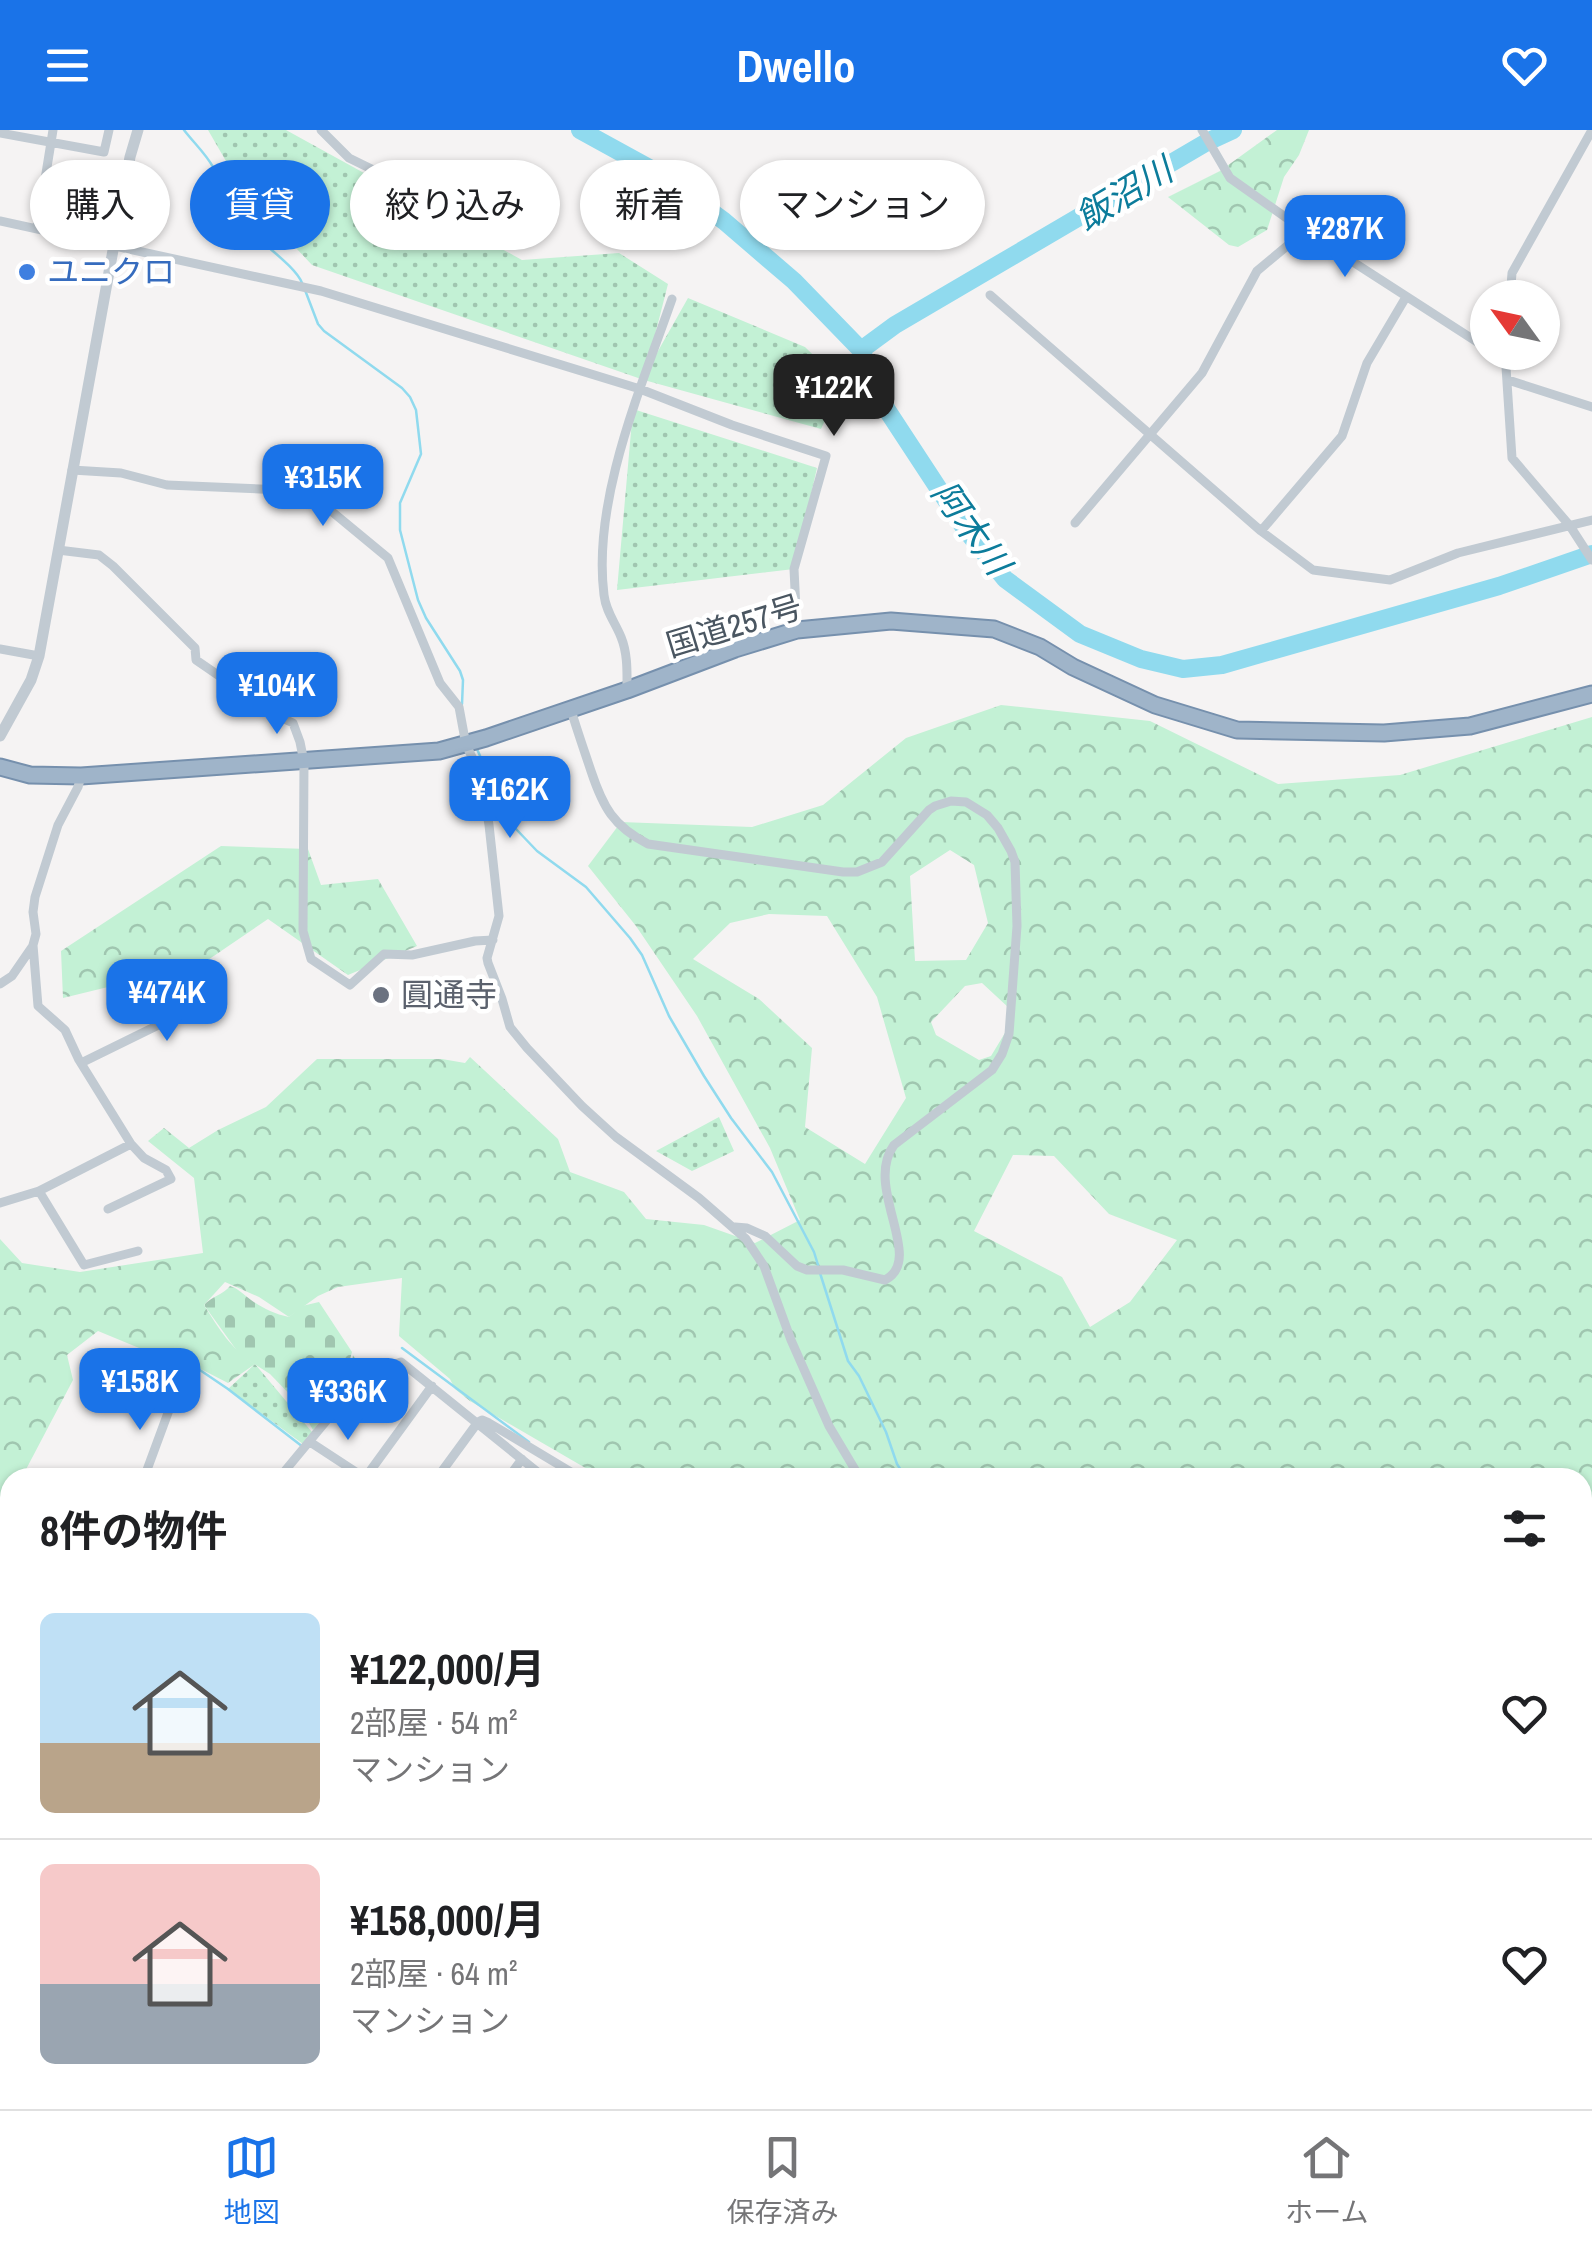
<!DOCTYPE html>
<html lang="ja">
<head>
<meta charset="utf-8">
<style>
  :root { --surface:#fff; --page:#f6f6f6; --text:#202124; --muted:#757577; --line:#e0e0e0; --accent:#1a73e8 }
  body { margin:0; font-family:"Archivo Narrow","Noto Sans JP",sans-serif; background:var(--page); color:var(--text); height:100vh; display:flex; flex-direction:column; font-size:38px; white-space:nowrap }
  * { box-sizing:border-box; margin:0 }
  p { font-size:32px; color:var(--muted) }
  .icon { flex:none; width:55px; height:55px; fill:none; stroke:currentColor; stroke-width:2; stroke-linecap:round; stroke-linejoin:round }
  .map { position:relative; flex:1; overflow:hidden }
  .side { position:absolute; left:0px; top:1338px; width:1592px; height:642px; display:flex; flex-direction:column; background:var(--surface); border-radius:30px 30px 0 0; box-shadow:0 2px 8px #0004 }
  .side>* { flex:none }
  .top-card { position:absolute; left:30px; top:30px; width:1000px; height:90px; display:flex; gap:20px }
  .needle { width:65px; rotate:303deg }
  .tools { position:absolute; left:1470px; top:150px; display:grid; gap:20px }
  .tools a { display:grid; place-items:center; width:90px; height:90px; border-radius:50%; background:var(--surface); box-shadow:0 2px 8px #0004; font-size:50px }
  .price { position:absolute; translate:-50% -85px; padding:0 22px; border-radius:20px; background:var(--accent); color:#fff; font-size:32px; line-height:65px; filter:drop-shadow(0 2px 5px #0008) }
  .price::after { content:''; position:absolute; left:50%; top:60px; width:30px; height:22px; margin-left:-15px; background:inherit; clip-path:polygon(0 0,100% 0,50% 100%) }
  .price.active { background:#222; color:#fff }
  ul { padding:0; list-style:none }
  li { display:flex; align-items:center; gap:30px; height:250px; padding:0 40px }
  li+li { border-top:2px solid var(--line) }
  li span { display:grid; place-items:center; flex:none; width:280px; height:200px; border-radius:15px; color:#555 }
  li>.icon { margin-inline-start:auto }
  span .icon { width:120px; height:120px; fill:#fffc; stroke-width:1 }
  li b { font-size:42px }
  h2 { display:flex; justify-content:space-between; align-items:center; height:120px; padding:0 40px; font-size:42px }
  .chip { padding:0 35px; border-radius:45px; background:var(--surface); box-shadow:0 2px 8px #0004; font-size:35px; line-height:90px }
  .chip.active { background:var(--accent); color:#fff }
  header { display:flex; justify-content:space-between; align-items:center; height:130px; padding:0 40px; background:var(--accent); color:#fff; font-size:45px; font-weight:700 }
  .dock { display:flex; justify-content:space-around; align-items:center; height:140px; border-top:2px solid var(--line); background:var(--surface); font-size:28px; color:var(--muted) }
  .dock a { display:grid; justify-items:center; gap:5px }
  .dock .active { color:var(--accent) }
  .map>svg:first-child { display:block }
  .grass { fill:url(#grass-dots) }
  .forest { fill:url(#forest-crowns); fill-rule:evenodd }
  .cemetery { fill:url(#cemetery-stones) }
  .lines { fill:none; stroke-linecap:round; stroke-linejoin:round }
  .stream { stroke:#90daee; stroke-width:2.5 }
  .river { stroke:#90daee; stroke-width:18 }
  .trunk-casing { stroke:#7690ad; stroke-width:19 }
  .minor { stroke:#c1cad2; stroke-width:9 }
  .tertiary { stroke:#c1cad2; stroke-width:11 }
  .trunk { stroke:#9fb4c9; stroke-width:15 }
  .shop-dot { fill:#3f7fe0; stroke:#fff; stroke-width:4 }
  .worship-dot { fill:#6b7280; stroke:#fff; stroke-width:4 }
  .labels { text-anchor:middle; stroke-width:9; stroke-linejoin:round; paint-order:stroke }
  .shop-label { font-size:32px; fill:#366cbe; stroke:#fff; text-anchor:start }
  .street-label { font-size:32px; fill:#4a5661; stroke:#fff }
  .worship-label { font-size:32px; fill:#5b616d; stroke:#fff; text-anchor:start }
  .water-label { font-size:35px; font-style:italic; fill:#0c7c9b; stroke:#fff }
</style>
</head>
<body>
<header><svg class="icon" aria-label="menu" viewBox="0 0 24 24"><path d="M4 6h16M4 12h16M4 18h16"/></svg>Dwello<svg class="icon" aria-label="heart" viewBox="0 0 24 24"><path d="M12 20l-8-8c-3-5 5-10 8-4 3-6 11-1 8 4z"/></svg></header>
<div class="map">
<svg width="1592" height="1979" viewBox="0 0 1592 1979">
  <defs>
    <pattern id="grass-dots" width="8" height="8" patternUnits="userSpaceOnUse" patternTransform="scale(2.5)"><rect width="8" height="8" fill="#c3f1d5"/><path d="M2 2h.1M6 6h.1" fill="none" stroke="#a0c6b0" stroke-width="1.8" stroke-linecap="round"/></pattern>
    <pattern id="forest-crowns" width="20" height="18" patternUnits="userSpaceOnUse" patternTransform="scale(2.5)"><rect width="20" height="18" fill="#c3f1d5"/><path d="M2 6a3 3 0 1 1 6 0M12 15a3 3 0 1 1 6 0" fill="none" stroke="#a0c6b0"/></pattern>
    <pattern id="cemetery-stones" width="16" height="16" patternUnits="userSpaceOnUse" patternTransform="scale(2.5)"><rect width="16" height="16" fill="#c3f1d5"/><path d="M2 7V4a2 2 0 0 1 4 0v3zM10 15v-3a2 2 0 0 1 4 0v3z" fill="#a0c6b0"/></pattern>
  </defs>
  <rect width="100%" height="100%" fill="#f5f3f3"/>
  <!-- grass -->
  <path class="grass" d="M 208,0 L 286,0 L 522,130 L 619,123 L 668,154 L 645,244 L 688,168 L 805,217 L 842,253 L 821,299 L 644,250 L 312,135 L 245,64 Z
    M 633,279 L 817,338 L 794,439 L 617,460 Z
    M 719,987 L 734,1021 L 692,1041 L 656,1021 Z
    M 255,1234 L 312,1302 L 303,1314 L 228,1259 Z"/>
  <!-- forest -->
  <path class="forest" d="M 1277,0 L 1309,0 L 1299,25 L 1284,47 L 1267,100 L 1238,117 L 1229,115 L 1168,67 L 1220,41 Z
    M 1001,575 L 1150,591 L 1278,654 L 1400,645 L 1592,587 L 1592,1438 L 1583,1437 L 1582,1348 L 601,1347 L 470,1271 L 455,1259 L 450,1249 L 399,1206 L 402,1148 L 338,1157 L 318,1166 L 289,1187 L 259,1167 L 225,1152 L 204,1175 C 219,1199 231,1219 255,1234 L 228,1253 L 191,1234 L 156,1225 L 98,1201 L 67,1225 L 73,1250 L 22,1347 L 10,1348 L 10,1371 L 0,1390 L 0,1109 L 22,1133 L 80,1142 L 203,1123 L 194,1048 L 148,1011 L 164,998 L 189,1018 L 218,1000 L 266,977 L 317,929 L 442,929 L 465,933 L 470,927 L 558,1009 L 570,1042 L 624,1062 L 646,1089 L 704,1095 L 755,1113 L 800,1090 L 770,1018 L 697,886 L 636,796 L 588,736 L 621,692 L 752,697 L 823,675 L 906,608 ZM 950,720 L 974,735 L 988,793 L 966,830 L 915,831 L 910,746 ZM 769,784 L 827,786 L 877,867 L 906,968 L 865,1034 L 805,997 L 812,918 L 759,869 L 693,829 L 730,793 ZM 982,853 L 1009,878 L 1011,893 L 991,926 L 979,930 L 936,905 L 931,892 L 965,856 ZM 1013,1025 L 1054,1026 L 1109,1084 L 1177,1110 L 1130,1172 L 1090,1197 L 1062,1147 L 974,1101 Z
    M 221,716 L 308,719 L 321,755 L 378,749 L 417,816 L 348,845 L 268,789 L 202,834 L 63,868 L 61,821 Z
    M 1583,1507 L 1592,1510 L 1592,1789 L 1582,1781 Z
    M 1592,1830 L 1592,1979 L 1108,1979 L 1092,1970 L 1582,1970 L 1583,1832 Z"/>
  <!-- cemetery -->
  <path class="cemetery" d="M 230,1156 C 239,1159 243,1164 251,1170 C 262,1178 274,1184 289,1187 L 302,1176 L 319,1172 L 352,1222 L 347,1240 L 351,1241 L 353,1225 L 361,1237 L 361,1245 L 354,1244 L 355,1249 L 313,1300 L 297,1272 L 270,1244 L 240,1225 L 204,1175 C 211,1167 224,1164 230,1156 Z"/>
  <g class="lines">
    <!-- stream -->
    <path class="stream" d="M 184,0 C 193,12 206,24 213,37 C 224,55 228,75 242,92 C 256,110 295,135 302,153
      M 305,160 L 318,194 L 324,201 L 402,258 L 410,267 L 416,280 L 421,324 L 400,373 L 400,400 L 418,470 L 426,488 L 460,541 L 463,550 L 462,574
      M 477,619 L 488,644 L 492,662 L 499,677 L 516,699 L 537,721 L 586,757 L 630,808 L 642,825 L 669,886 L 704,946 L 731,988 L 772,1042 L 814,1122 L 818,1135
      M 820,1143 L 848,1231 L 859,1246 L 886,1302 L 897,1334 L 906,1348
      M 402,1218 L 529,1312
      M 194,1236 L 228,1259 L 303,1317
      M 0,1875 L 10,1865
      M 1357,1970 L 1365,1979"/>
    <!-- river -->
    <path class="river" d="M 580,0 L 660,44 L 724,91 L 794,151 L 861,220 L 887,280 L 965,399 L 1005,449 L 1080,504 L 1141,529 L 1183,539 L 1222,535 L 1499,456 L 1592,424
      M 861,220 L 895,195 L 1207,12 L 1233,0"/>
    <defs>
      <path id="trunk" d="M 0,637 L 30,645 L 81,646 L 439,621 L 486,608 L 627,560 L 735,519 L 797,500 L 891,491 L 994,499 L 1040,517 L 1073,537 L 1155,575 L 1237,600 L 1384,603 L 1470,596 L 1592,564"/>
    </defs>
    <!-- trunk casing -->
    <use href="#trunk" class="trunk-casing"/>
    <!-- minor -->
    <path class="minor" d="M 321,0 L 349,28 L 504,104
      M 1202,0 L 1230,48 L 1305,101 L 1488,219
      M 0,3 L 104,22 L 109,0
      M 0,91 L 321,161 L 640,259 L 732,295 L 826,326 L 794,439 L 797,500
      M 37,99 L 53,0
      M 990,165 L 1261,401 L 1313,440 L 1390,450 L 1458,423 L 1592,390
      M 1510,168 L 1512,143 L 1592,0
      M 1505,222 L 1512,328 L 1570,396 L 1592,430
      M 1508,250 L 1592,277
      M 72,340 L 121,343 L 167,355 L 307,361 L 388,428 L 440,553 L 459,577 L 466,615 L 481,645 L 489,695 L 499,786 L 487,828 L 488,833 L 502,869 L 510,897 L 527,918 L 582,976 L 616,1007 L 699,1068 L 746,1109 L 764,1136 L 791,1210 L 829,1296 L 860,1348
      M 1075,393 L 1202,243 L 1257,141 L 1305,101
      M 1261,401 L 1342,306 L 1367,233 L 1406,167
      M 58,420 L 99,425 L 113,436 L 195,518 L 196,530 L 231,554 L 243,570 L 293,593 L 300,612 L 304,632 L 303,801 L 311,829 L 350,855 L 384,824 L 412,825 L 475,811 L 493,810
      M 0,519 L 39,526
      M 627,560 C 627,543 628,524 621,507 C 615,492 606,482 604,465 C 592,370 641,258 672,169
      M 571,580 C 577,600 584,620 591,641 C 603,677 613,696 648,714 L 843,742 L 857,742 L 882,732 L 929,680 L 935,676 L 951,671 L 966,672 L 987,685 L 998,698 L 1011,721 L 1015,732 L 1017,796 L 1009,904 L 1002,924 L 992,940 L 894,1015 C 863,1057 926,1129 885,1150 L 843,1140 L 807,1140 L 797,1136 L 765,1106 L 747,1098 L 735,1097
      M 81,646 L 78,657 L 58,695 L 35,767 L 33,782 L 36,804 L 33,815 L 38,876 L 65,900 L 79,930 L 131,1014 L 144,1028 L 166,1040 L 171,1049 L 108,1079
      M 0,854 L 12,846 L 32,817
      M 81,933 L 191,879 L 197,870 L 205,849
      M 39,1061 L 84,1135 L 138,1121
      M 0,1073 L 39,1061 L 131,1014
      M 478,1292 L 482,1290 L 489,1293 L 581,1348
      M 310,1312 L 365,1348
      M 144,1348 L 172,1272
      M 279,1348 L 361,1249 L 367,1244 L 401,1232 L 545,1348
      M 365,1348 L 432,1256
      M 437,1348 L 478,1292
      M 508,1348 L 522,1329
      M 0,1443 L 10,1445
      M 0,1486 L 10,1491
      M 0,1520 L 10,1507
      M 0,1555 L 4,1558 L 10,1549
      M 0,1628 L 10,1620
      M 0,1750 L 10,1740
      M 0,1885 L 10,1876
      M 0,1964 L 10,1954
      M 339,1970 L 351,1979
      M 712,1970 L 727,1979
      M 981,1970 L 995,1979
      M 1270,1970 L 1280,1979
      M 447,1974 L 469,1970
      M 66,1979 L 75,1970
      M 180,1979 L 187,1970"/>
    <!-- tertiary -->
    <path class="tertiary" d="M 0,606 L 31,550 L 39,526 L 130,27 L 138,0
      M 0,1395 L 10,1406
      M 0,1660 L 10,1652
      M 0,1760 L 10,1771
      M 839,1970 L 846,1979
      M 119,1979 L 128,1970"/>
    <!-- trunk -->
    <use href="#trunk" class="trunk"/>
  </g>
  <!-- markers -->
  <circle class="shop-dot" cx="27" cy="142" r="10"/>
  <circle class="worship-dot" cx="381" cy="865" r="10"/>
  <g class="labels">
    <!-- shop labels -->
    <g class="shop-label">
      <text x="47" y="153">ユニクロ</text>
    </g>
    <!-- street labels -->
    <g class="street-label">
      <text transform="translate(734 496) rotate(-17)" y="11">国道257号</text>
    </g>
    <!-- worship labels -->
    <g class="worship-label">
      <text x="401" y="876">圓通寺</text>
    </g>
    <!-- water labels -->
    <g class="water-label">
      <text transform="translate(1124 64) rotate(-31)" y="12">飯沼川</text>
      <text transform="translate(971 398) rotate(54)" y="12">阿木川</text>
    </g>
  </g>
</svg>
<div class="tools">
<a><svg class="needle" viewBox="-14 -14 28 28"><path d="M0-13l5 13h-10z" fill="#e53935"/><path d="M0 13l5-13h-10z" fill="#757577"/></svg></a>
</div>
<b class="price" style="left:1345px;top:150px">¥287K</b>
<b class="price active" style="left:834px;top:309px">¥122K</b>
<b class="price" style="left:323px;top:399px">¥315K</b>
<b class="price" style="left:277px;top:607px">¥104K</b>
<b class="price" style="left:510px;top:711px">¥162K</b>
<b class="price" style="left:167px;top:914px">¥474K</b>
<b class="price" style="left:140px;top:1303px">¥158K</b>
<b class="price" style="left:348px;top:1313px">¥336K</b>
<div class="top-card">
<a class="chip">購入</a>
<a class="chip active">賃貸</a>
<a class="chip">絞り込み</a>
<a class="chip">新着</a>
<a class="chip">マンション</a>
</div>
<section class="side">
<h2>8件の物件<svg class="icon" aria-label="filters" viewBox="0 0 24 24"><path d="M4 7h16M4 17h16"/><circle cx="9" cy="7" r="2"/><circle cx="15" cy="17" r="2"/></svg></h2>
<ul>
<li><span style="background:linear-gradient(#bfe0f5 65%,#b9a48a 0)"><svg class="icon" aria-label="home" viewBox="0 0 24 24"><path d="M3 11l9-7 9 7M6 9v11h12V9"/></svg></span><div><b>¥122,000/月</b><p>2部屋 · 54 m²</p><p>マンション</p></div><svg class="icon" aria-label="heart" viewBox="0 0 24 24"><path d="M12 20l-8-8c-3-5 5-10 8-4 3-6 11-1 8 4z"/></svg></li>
<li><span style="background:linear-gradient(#f6c9c9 60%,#9aa5b1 0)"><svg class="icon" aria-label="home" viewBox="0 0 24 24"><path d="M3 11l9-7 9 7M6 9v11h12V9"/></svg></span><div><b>¥158,000/月</b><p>2部屋 · 64 m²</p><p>マンション</p></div><svg class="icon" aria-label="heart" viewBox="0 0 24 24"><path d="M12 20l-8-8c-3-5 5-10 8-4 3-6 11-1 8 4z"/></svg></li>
</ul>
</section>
</div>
<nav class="dock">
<a class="active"><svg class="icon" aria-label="map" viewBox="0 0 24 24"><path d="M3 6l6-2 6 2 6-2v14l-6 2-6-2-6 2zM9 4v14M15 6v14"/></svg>地図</a>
<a><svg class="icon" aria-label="saved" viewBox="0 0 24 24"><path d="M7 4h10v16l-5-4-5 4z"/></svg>保存済み</a>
<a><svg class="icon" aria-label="home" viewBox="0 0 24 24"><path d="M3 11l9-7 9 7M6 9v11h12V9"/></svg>ホーム</a>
</nav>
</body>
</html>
